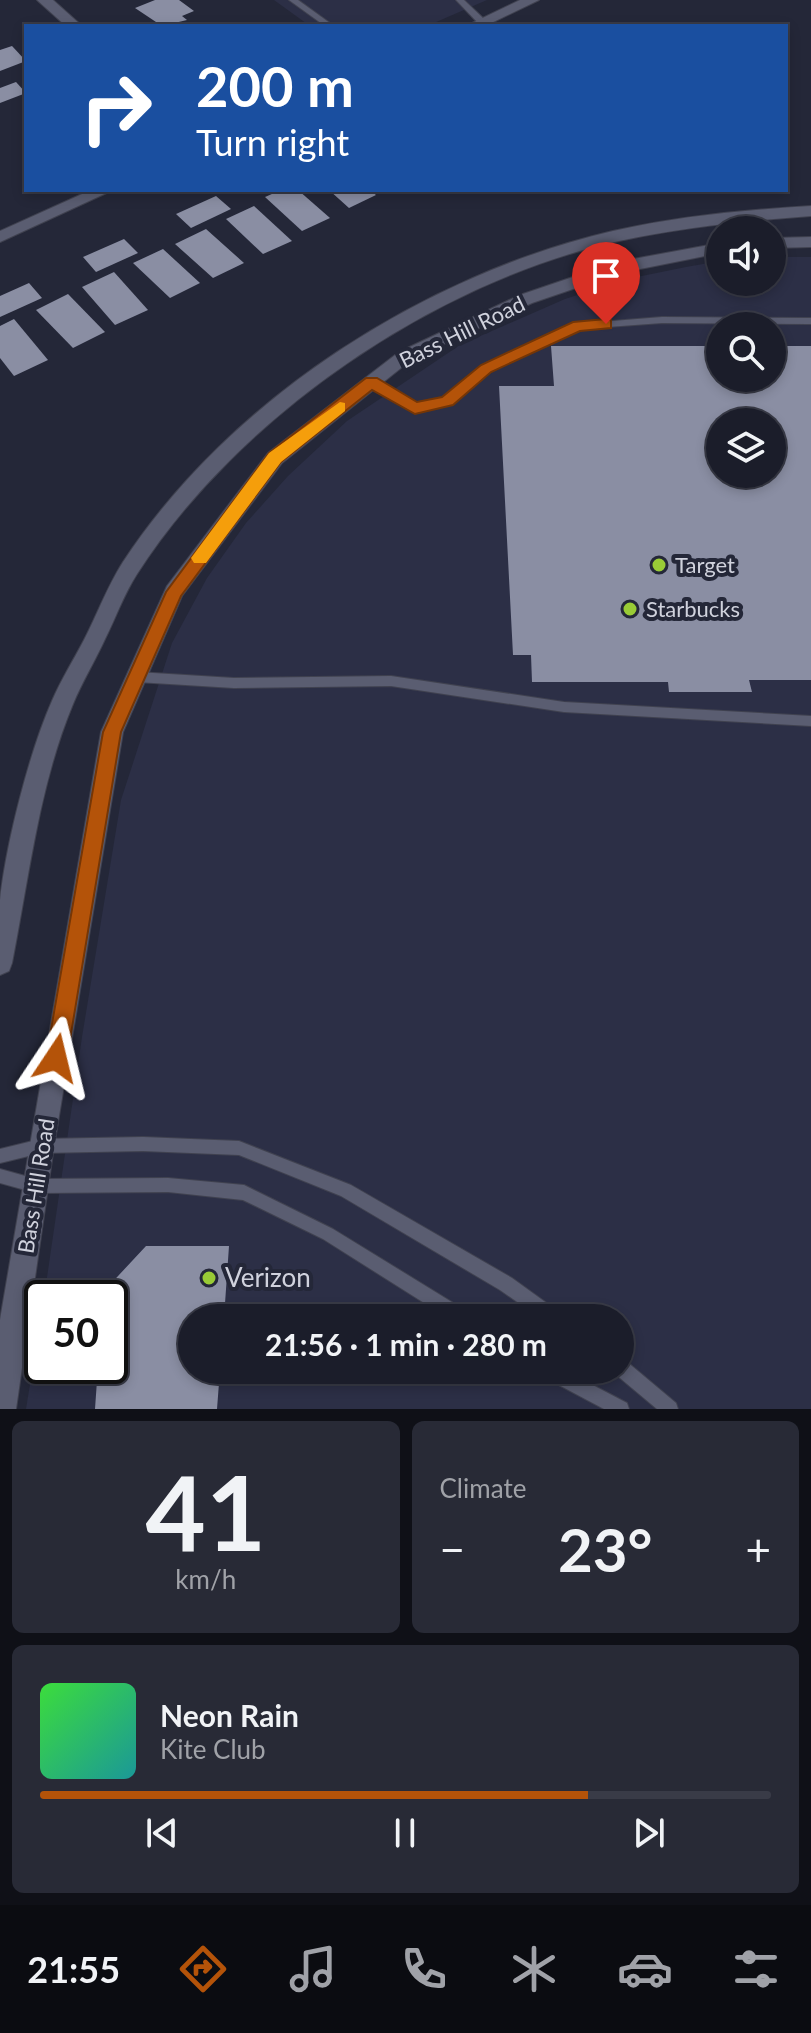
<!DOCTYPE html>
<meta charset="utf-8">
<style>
body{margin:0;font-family:Lato,sans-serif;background:#282a36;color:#f1f3f6;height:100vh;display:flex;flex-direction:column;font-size:30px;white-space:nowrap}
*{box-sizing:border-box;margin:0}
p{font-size:26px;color:#a0a2a8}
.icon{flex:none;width:44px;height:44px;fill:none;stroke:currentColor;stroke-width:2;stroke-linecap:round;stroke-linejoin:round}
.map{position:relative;height:1409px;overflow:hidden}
.panel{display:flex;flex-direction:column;gap:12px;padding:12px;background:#0f1017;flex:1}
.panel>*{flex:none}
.guide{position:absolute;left:24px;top:24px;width:764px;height:168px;border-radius:0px;box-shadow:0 4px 12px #0003,0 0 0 2px #393b47;background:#1a4fa0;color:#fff;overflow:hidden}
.fabs{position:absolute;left:706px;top:216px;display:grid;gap:16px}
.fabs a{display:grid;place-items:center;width:80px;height:80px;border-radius:50%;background:#1b1d2a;box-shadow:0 4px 12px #0003,0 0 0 2px #393b47;font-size:40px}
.speed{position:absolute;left:24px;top:1280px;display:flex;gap:16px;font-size:40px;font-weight:700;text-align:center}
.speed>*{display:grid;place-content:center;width:104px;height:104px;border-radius:50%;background:#1b1d2a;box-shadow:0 4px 12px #0003,0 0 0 2px #393b47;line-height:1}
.speed .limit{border:4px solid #111;border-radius:12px;background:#fff;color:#111}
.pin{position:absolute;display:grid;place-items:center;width:68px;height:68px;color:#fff;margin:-82px -34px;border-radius:50% 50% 50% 0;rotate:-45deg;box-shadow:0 0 8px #0007}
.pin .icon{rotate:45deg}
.me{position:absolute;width:88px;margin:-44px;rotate:10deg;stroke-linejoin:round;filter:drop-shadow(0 0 6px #0008)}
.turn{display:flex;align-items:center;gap:28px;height:168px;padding:0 40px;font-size:36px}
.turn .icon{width:104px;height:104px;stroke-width:2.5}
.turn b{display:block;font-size:56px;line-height:68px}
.big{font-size:60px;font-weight:700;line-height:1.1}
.panel .tile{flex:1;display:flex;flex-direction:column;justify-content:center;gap:12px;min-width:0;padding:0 28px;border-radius:12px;background:#282a36}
.panel .dial{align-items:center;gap:0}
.dial b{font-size:104px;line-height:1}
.song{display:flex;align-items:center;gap:24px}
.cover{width:96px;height:96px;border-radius:12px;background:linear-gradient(135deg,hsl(120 70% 55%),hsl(180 70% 35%))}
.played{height:8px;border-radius:4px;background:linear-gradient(90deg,#b45309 75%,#393b47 75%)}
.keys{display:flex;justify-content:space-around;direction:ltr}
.heat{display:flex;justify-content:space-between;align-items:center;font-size:44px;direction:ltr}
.panel .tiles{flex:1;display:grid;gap:12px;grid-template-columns:1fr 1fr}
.tile:last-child{grid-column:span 2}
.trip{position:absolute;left:178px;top:1304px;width:456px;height:80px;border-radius:40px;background:#1b1d2a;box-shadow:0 4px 12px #0003,0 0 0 2px #393b47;font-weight:700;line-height:80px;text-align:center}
.menu{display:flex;height:128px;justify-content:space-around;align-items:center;background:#0b0c11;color:#a0a2a8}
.menu .icon{width:56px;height:56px}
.menu .current{color:#b45309}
.menu b{font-size:36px;color:#f1f3f6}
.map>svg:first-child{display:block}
.built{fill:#2c2f46;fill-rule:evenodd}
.building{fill:#8a8ea3;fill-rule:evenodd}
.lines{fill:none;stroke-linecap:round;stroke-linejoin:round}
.service-casing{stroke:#404250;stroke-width:2}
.minor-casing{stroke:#404250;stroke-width:2}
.tertiary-casing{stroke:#404250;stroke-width:2}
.secondary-casing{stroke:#404250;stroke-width:2}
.service{fill:#5a5d71;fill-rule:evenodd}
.minor{fill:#5a5d71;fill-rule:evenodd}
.tertiary{fill:#5a5d71;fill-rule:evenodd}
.secondary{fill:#5a5d71;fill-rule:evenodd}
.route{fill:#b45309;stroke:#753606;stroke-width:2}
.slow{fill:#f59e0b}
.poi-dot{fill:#99cb36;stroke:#242738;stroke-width:3}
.labels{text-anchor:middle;stroke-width:8;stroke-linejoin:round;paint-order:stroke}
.street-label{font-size:22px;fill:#d0d2dd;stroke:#242738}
.poi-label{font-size:22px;fill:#d0d2dd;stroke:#242738;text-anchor:start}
.near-poi-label{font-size:26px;fill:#d0d2dd;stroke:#242738;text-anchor:start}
</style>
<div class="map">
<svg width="811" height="1409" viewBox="0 0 811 1409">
<rect width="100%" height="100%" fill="#242738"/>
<g class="built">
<path d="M274 0H487L427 26H310Z"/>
<path d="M772 257H811V1409H26L42 1310V1366H110V1298H44L82 1037 121 800 172 643 207 578 246 523 288 476 347 421 460 345 565 299 627 279 686 267 720 261V282H772ZM720 326H772V378H720ZM720 422H772V474H720ZM192 1318H620V1370H192Z"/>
</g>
<g class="building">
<path d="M155 0H179L194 11 182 16 187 20 162 26 135 8Z"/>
<path d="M12 46 26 61 0 71V50Z"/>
<path d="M16 82 26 93 0 103V88Z"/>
<path d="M281 190H298L330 218 302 231 265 197Z"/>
<path d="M329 190H370L376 195 349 208Z"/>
<path d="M216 196 231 209 191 228 176 214Z"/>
<path d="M254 206 292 241 263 254 226 219Z"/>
<path d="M206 229 244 263 213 278 175 244Z"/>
<path d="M124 239 138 253 96 272 83 257Z"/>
<path d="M163 249 200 283 170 298 133 263Z"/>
<path d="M114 272 148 310 115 325 82 287Z"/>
<path d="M29 283 42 298 0 317V296Z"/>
<path d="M68 294 105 332 73 348 36 310Z"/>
<path d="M14 319 48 360 14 376 0 358V326Z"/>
<path d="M551 346H720V378H772V346H811V680H749L752 692H669L668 682H532L531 655H513L499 386H554ZM720 422H772V474H720Z"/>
<path d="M146 1246H229L224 1318H192V1370H220L217 1409H95L98 1366H110V1298H104L105 1290Z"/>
</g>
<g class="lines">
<g class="service-casing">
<g id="service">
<path d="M289 0H298L334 26H325Z"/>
<path d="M456 0H464L485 20V24H479Z"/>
<path d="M662 317 811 318V324L662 323 580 329 490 370 451 404 415 412 366 382 367 379H375L416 404 444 398 482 366 575 324Z"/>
<path d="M137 672 234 678 391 676 564 702 811 716V726L564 712 391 686 234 688 137 682 133 680 131 677 133 674Z"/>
<path d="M143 1137 239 1141 351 1185 512 1278 559 1312 561 1318H540L500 1290 341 1196 239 1155 143 1151 41 1153 0 1163V1149L41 1139Z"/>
<path d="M0 1169 36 1179 168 1178 244 1185 333 1229 468 1312 470 1318H448L323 1239 243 1200 168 1192 36 1193 0 1183Z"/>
<path d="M620 1359 626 1361 676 1403 678 1409H657L614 1373 613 1370H620Z"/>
<path d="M540 1370H564L627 1403 629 1409H604L542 1376Z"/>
</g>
</g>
<g class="minor-casing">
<path id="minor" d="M37 0H53L82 26H66Z"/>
</g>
<g class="tertiary-casing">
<g id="tertiary">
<path d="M520 0H539L485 26H466Z"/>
<path d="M91 190H113L0 242V231Z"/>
</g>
</g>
<g class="secondary-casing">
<g id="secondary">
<path d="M811 206V216C746 221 683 227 619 241 436 281 238 416 137 574 124 594 116 617 105 639 95 661 82 682 73 704 39 785 29 877 12 963L9 971 0 975C0 950 0 925 0 900 6 844 29 753 52 701 61 680 73 661 84 640 97 615 107 587 123 562 230 399 424 275 613 231 679 216 744 210 811 206Z"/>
<path d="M811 237V247L772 248V238Z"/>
<path d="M720 243V253L620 273 532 303 411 360 282 463 182 596 123 732 54 1146 16 1409H0V1320L101 732 167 586 268 453 399 352 520 295 617 262Z"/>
</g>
</g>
<use href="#service" class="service"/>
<use href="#minor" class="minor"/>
<use href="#tertiary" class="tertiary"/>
<use href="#secondary" class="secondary"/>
</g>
<path class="route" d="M606 319 611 320V328L580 331 491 372 453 405 415 414 372 390 281 462 181 596 121 732 67 1058 64 1065 56 1068 49 1065 46 1058 103 732 166 592 269 453 366 378H377L417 402 442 397 481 365 573 322Z"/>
<path class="slow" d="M340 402 345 403V411L281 462 206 563H194L191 558 194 554 269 453Z"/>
<g class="poi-dot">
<circle cx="659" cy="565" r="8"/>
<circle cx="630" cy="609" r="8"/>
<circle cx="209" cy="1278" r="8"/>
</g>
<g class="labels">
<g class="street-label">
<text transform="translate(462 332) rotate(-26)" y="8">Bass Hill Road</text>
<text transform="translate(36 1186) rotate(-81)" y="8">Bass Hill Road</text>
</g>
<g class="poi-label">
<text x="675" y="573">Target</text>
<text x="646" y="617">Starbucks</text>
</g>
<g class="near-poi-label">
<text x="225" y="1287">Verizon</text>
</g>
</g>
</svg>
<div class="fabs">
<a><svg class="icon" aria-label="sound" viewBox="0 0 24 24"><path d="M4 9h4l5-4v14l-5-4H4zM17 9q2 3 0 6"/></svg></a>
<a><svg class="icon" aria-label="search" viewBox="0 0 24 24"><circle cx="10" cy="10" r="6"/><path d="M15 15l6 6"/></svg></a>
<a><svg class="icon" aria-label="layers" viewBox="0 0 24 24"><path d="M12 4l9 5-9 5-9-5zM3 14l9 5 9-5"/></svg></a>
</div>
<div class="speed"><div class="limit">50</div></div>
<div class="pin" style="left:606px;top:324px;background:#d93025"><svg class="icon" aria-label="arrive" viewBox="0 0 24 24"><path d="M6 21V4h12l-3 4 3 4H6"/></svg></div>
<svg class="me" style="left:56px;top:1058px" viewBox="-20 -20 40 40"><path d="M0-17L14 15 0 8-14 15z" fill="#b45309" stroke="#fff" stroke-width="4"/></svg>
<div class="trip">21:56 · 1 min · 280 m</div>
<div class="guide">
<div class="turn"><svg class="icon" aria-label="right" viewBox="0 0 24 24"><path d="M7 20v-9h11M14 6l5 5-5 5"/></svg><div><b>200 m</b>Turn right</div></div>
</div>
</div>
<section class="panel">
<div class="tiles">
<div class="tile dial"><b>41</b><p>km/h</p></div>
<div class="tile"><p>Climate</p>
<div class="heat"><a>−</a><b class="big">23°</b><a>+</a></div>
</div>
<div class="tile">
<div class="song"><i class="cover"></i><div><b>Neon Rain</b><p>Kite Club</p></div></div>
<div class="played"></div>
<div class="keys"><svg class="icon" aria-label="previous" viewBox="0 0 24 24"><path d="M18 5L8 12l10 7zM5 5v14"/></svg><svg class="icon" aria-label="pause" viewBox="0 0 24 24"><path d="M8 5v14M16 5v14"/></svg><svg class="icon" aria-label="next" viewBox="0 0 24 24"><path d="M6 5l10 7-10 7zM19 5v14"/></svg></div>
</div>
</div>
</section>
<nav class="menu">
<b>21:55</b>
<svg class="icon current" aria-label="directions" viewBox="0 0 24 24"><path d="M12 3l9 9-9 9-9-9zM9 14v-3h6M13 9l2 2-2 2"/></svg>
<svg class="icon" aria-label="music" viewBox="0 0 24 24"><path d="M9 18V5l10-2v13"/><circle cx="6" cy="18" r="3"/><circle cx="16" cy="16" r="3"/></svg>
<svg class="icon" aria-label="phone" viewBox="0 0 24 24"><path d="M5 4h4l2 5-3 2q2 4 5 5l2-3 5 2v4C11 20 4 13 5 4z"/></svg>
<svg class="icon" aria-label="climate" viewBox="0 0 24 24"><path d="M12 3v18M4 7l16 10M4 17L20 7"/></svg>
<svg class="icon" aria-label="car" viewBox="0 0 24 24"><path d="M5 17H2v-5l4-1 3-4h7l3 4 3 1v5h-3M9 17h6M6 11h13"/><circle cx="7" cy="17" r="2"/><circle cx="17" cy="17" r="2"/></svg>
<svg class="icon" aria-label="filters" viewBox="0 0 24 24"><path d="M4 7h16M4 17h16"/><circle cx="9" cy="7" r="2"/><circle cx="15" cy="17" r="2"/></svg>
</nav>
